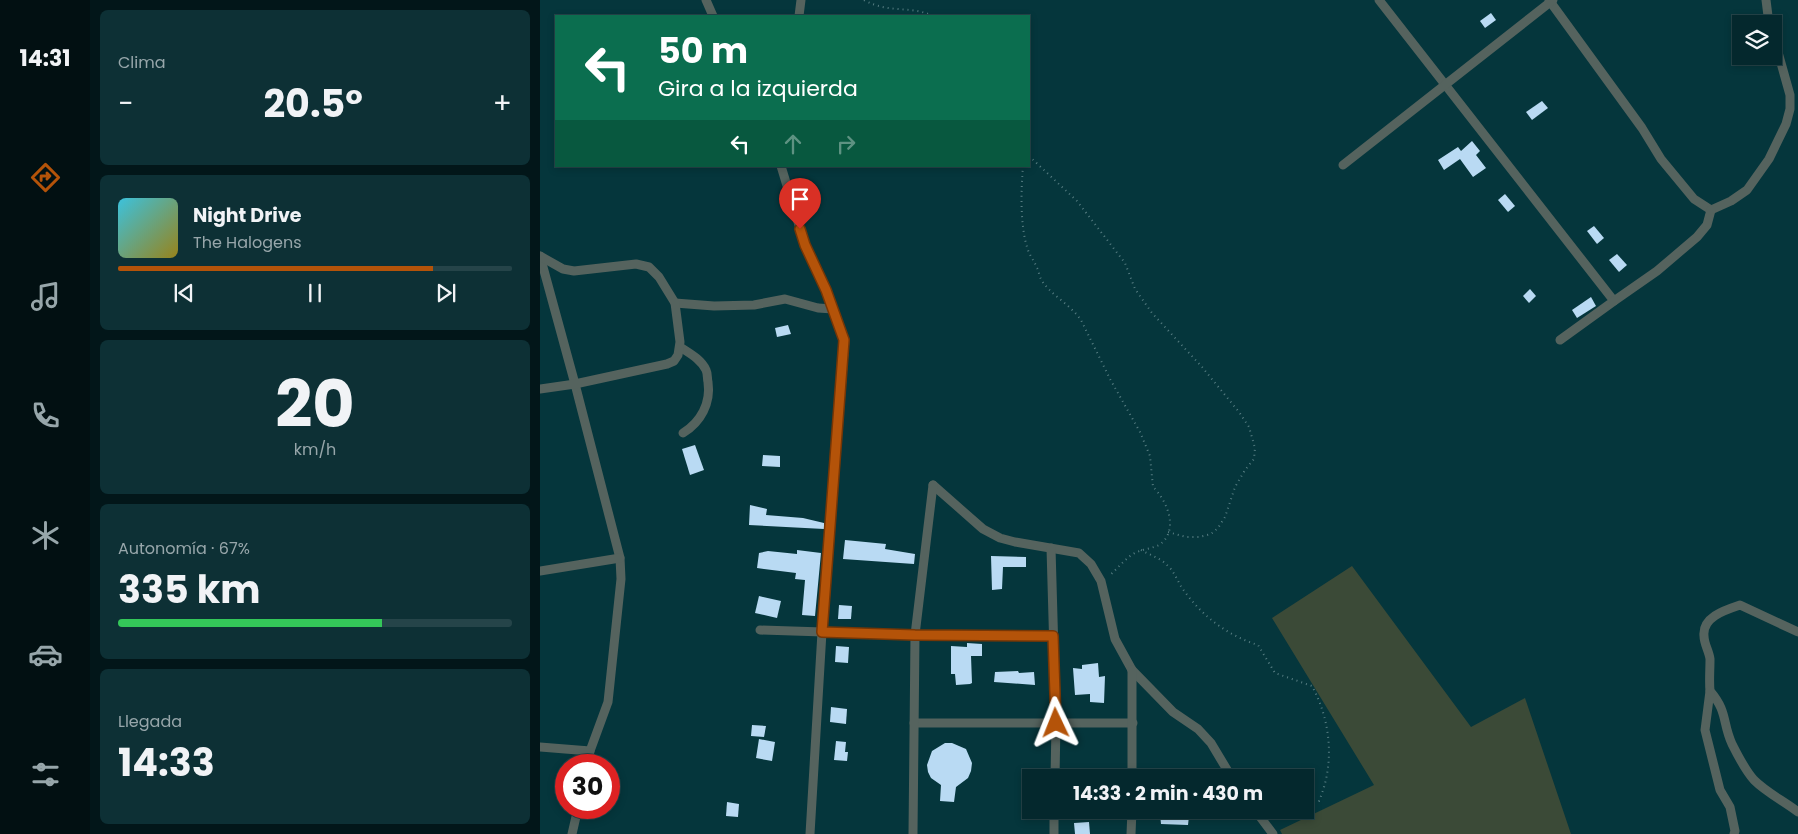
<!DOCTYPE html>
<html lang="es">
<meta charset="utf-8">
<style>
body{margin:0;font-family:Poppins,sans-serif;background:#0d3035;color:#f1f3f6;height:100vh;display:flex;flex-direction:column;font-size:19px;white-space:nowrap}
*{box-sizing:border-box;margin:0}
p{font-size:16px;color:#97a6aa}
.icon{flex:none;width:28px;height:28px;fill:none;stroke:currentColor;stroke-width:2;stroke-linecap:round;stroke-linejoin:round}
.map{position:relative;flex:1;overflow:hidden}
.drawer{display:flex;flex-direction:column;gap:10px;padding:10px;background:#021619;width:450px}
.drawer>*{flex:none}
.guide{position:absolute;left:15px;top:15px;width:475px;height:152px;border-radius:0px;box-shadow:0 2px 8px #0003,0 0 0 1px #254449;background:#0b6e4f;color:#fff;overflow:hidden}
.fabs{position:absolute;left:1192px;top:15px;display:grid;gap:10px}
.fabs a{display:grid;place-items:center;width:50px;height:50px;border-radius:0px;background:#04282d;box-shadow:0 2px 8px #0003,0 0 0 1px #254449;font-size:25px}
.speed{position:absolute;left:15px;top:754px;display:flex;gap:10px;font-size:25px;font-weight:700;text-align:center}
.speed>*{display:grid;place-content:center;width:65px;height:65px;border-radius:50%;background:#04282d;box-shadow:0 2px 8px #0003,0 0 0 1px #254449;line-height:1}
.speed .limit{border:8px solid #d22;background:#fff;color:#111}
.pin{position:absolute;display:grid;place-items:center;width:42px;height:42px;color:#fff;margin:-51px -21px;border-radius:50% 50% 50% 0;rotate:-45deg;box-shadow:0 0 5px #0007}
.pin .icon{rotate:45deg}
.me{position:absolute;width:55px;margin:-28px;rotate:358deg;stroke-linejoin:round;filter:drop-shadow(0 0 4px #0008)}
.turn{display:flex;align-items:center;gap:18px;height:105px;padding:0 20px;font-size:22px}
.turn .icon{width:65px;height:65px;stroke-width:2.5}
.turn b{display:block;font-size:35px;line-height:42px}
.lanes{display:flex;align-items:center;height:48px;padding:0 20px;background:#0003;justify-content:center;gap:25px;direction:ltr}
.lanes .off{opacity:.35}
.big{font-size:38px;font-weight:700;line-height:1.1}
.drawer .widget{flex:1;display:flex;flex-direction:column;justify-content:center;gap:8px;min-width:0;padding:0 18px;border-radius:8px;background:#0d3035}
.drawer .dial{align-items:center;gap:0}
.dial b{font-size:65px;line-height:1}
.song{display:flex;align-items:center;gap:15px}
.cover{width:60px;height:60px;border-radius:8px;background:linear-gradient(135deg,hsl(190 70% 55%),hsl(50 70% 35%))}
.played{height:5px;border-radius:2px;background:linear-gradient(90deg,#b45309 80%,#254449 80%)}
.keys{display:flex;justify-content:space-around;direction:ltr}
.heat{display:flex;justify-content:space-between;align-items:center;font-size:28px;direction:ltr}
.charge{height:8px;border-radius:4px;background:linear-gradient(90deg,#34c759 67%,#254449 0)}
.trip{position:absolute;left:482px;top:769px;width:292px;height:50px;border-radius:0px;background:#04282d;box-shadow:0 2px 8px #0003,0 0 0 1px #254449;font-weight:700;line-height:50px;text-align:center}
main{display:flex;flex:1;min-height:0}
.tabs{display:flex;flex-direction:column;width:90px;justify-content:space-around;align-items:center;background:#021012;color:#97a6aa}
.tabs .icon{width:35px;height:35px}
.tabs .on{color:#b45309}
.tabs b{font-size:22px;color:#f1f3f6}
.map>svg:first-child{display:block}
.green{fill:#3b4a37}
.building{fill:#b9daf3}
.lines{fill:none;stroke-linecap:round;stroke-linejoin:round}
.path{stroke:#567d82;stroke-width:2;stroke-dasharray:1 4;stroke-linecap:butt}
.minor{stroke:#55635e;stroke-width:9}
.route-casing{stroke:#753606;stroke-width:12}
.route{stroke:#b45309;stroke-width:9}
</style>
<main>
<nav class="tabs">
<b>14:31</b>
<svg class="icon on" aria-label="directions" viewBox="0 0 24 24"><path d="M12 3l9 9-9 9-9-9zM9 14v-3h6M13 9l2 2-2 2"/></svg>
<svg class="icon" aria-label="music" viewBox="0 0 24 24"><path d="M9 18V5l10-2v13"/><circle cx="6" cy="18" r="3"/><circle cx="16" cy="16" r="3"/></svg>
<svg class="icon" aria-label="phone" viewBox="0 0 24 24"><path d="M5 4h4l2 5-3 2q2 4 5 5l2-3 5 2v4C11 20 4 13 5 4z"/></svg>
<svg class="icon" aria-label="climate" viewBox="0 0 24 24"><path d="M12 3v18M4 7l16 10M4 17L20 7"/></svg>
<svg class="icon" aria-label="car" viewBox="0 0 24 24"><path d="M5 17H2v-5l4-1 3-4h7l3 4 3 1v5h-3M9 17h6M6 11h13"/><circle cx="7" cy="17" r="2"/><circle cx="17" cy="17" r="2"/></svg>
<svg class="icon" aria-label="filters" viewBox="0 0 24 24"><path d="M4 7h16M4 17h16"/><circle cx="9" cy="7" r="2"/><circle cx="15" cy="17" r="2"/></svg>
</nav>
<section class="drawer">
<div class="widget"><p>Clima</p>
<div class="heat"><a>−</a><b class="big">20.5°</b><a>+</a></div>
</div>
<div class="widget">
<div class="song"><i class="cover"></i><div><b>Night Drive</b><p>The Halogens</p></div></div>
<div class="played"></div>
<div class="keys"><svg class="icon" aria-label="previous" viewBox="0 0 24 24"><path d="M18 5L8 12l10 7zM5 5v14"/></svg><svg class="icon" aria-label="pause" viewBox="0 0 24 24"><path d="M8 5v14M16 5v14"/></svg><svg class="icon" aria-label="next" viewBox="0 0 24 24"><path d="M6 5l10 7-10 7zM19 5v14"/></svg></div>
</div>
<div class="widget dial"><b>20</b><p>km/h</p></div>
<div class="widget"><p>Autonomía · 67%</p><b class="big">335 km</b><div class="charge"></div></div>
<div class="widget"><p>Llegada</p><b class="big">14:33</b></div>
</section>
<div class="map">
<svg width="1258" height="834" viewBox="0 0 1258 834">
<rect width="100%" height="100%" fill="#05363c"/>
<path class="green" d="M812 566 931 727 985 698 1031 834H742L740 830 834 785 732 618Z"/>
<g class="building">
<path d="M951 13 956 20 945 28 940 21Z"/>
<path d="M1002 101 1008 108 992 120 986 112Z"/>
<path d="M932 141 940 151 936 155 946 168 933 177 920 159 904 170 898 160 918 147 921 151Z"/>
<path d="M965 194 975 206 968 212 958 200Z"/>
<path d="M1054 226 1064 238 1057 244 1047 231Z"/>
<path d="M1077 254 1087 265 1079 272 1069 260Z"/>
<path d="M990 289 996 296 989 303 983 296Z"/>
<path d="M1051 297 1056 306 1037 318 1032 310Z"/>
<path d="M248 325 251 334 237 337 235 328Z"/>
<path d="M155 445 164 470 150 475 142 449Z"/>
<path d="M223 455 240 456V467L222 466Z"/>
<path d="M210 505 227 509 226 515 263 518 284 523V529L209 525Z"/>
<path d="M305 540 346 544 345 549 375 554 374 564 303 559Z"/>
<path d="M257 550 281 553 275 616 262 615 265 580 255 579 256 573 217 568 219 553 228 551 257 554Z"/>
<path d="M451 556 486 557V567H463L462 589 452 590Z"/>
<path d="M219 596 241 601 237 618 215 613Z"/>
<path d="M299 605 312 606 311 619H298Z"/>
<path d="M427 643 442 644V656H431L432 683 430 684 416 685 415 674H411V646L427 647Z"/>
<path d="M296 646 309 647 308 663 295 662Z"/>
<path d="M558 663 559 677 565 676 564 703 550 702V694L535 695 533 668 542 669V665Z"/>
<path d="M478 671 479 673 494 672 495 685 454 682 455 672Z"/>
<path d="M291 707 307 709 306 724 290 722Z"/>
<path d="M212 725 226 726 224 737 211 736Z"/>
<path d="M219 739 235 742 232 761 216 758Z"/>
<path d="M296 741 306 742 305 752H308L307 761 294 760Z"/>
<path d="M405 743H412L426 749 432 763 431 771 428 778 416 787 414 802 400 801 401 785 391 778 388 772 387 765 392 751Z"/>
<path d="M187 802 199 804 198 817 186 816Z"/>
<path d="M620 814H635V816H649L648 825 621 824Z"/>
<path d="M549 822 550 834H535L534 823Z"/>
</g>
<g class="lines">
<g class="path">
<path d="M324 0C349 14 370 5 393 16"/>
<path d="M489 156 537 201 585 263 595 289 612 313 662 367 699 412 709 427 715 448 714 459 705 470 695 487 685 517 678 528 671 534 659 537H646L628 532"/>
<path d="M483 166C481 190 480 224 487 247 489 255 494 260 497 268 499 271 499 276 501 279 509 294 530 304 541 320L570 379 600 432 610 456 613 487C627 500 640 531 619 545 611 549 601 549 593 554 584 560 578 568 570 575"/>
<path d="M601 550C610 555 620 558 627 565 634 571 637 580 642 588 661 615 686 635 718 645L735 673 772 686C791 721 795 764 779 801L766 802"/>
</g>
<g class="minor">
<path d="M166 0 173 16"/>
<path d="M839 0 1074 301 1020 340"/>
<path d="M1009 0 1102 128 1121 159 1154 199 1171 210"/>
<path d="M1226 0 1229 24"/>
<path d="M259 16 261 0"/>
<path d="M803 165 1013 0"/>
<path d="M241 166 265 245 286 290 305 340 282 632 270 834"/>
<path d="M1171 210 1191 201 1207 190 1229 159 1246 124 1250 109V95L1234 38"/>
<path d="M0 256 35 384 80 558 81 579 68 702 50 751 47 765"/>
<path d="M1074 301 1117 271 1157 237 1167 225 1171 210"/>
<path d="M135 303 174 306 214 305 245 299 278 308 293 309"/>
<path d="M140 347C149 353 161 359 166 370 168 374 167 379 168 382 171 403 161 422 143 433"/>
<path d="M0 389 35 384 127 364 134 361 138 355 140 342 135 303 119 277 109 267 96 264 34 271 23 269 0 256"/>
<path d="M393 485 443 529 460 538 475 542 539 553 551 564 561 581 575 639 592 670 633 712 658 729 671 743 692 778"/>
<path d="M511 548 516 723 515 778"/>
<path d="M0 571 80 558"/>
<path d="M220 630 375 635 513 636"/>
<path d="M1258 632 1200 605C1185 610 1162 617 1164 636 1164 644 1169 651 1170 659 1170 670 1169 681 1170 691 1188 712 1182 722 1192 744 1198 756 1205 770 1214 780 1227 793 1244 801 1258 812"/>
<path d="M1170 691 1165 730 1180 790 1190 807 1195 831 1194 834"/>
<path d="M374 723H593"/>
<path d="M0 747 50 751"/>
<path d="M592 778V670"/>
<path d="M715 810 733 834"/>
<path d="M32 834 38 808"/>
<path d="M373 834 375 635 393 485"/>
<path d="M514 834V810"/>
<path d="M591 834 592 810"/>
</g>
</g>
<g class="lines">
<g class="route-casing">
<path id="route" d="M260 229 265 245 286 290 304 340 282 632 375 635 513 636 516 723"/>
</g>
<use href="#route" class="route"/>
</g>
</svg>
<div class="fabs">
<a><svg class="icon" aria-label="layers" viewBox="0 0 24 24"><path d="M12 4l9 5-9 5-9-5zM3 14l9 5 9-5"/></svg></a>
</div>
<div class="speed"><div class="limit">30</div></div>
<div class="pin" style="left:260px;top:229px;background:#d93025"><svg class="icon" aria-label="arrive" viewBox="0 0 24 24"><path d="M6 21V4h12l-3 4 3 4H6"/></svg></div>
<svg class="me" style="left:516px;top:723px" viewBox="-20 -20 40 40"><path d="M0-17L14 15 0 8-14 15z" fill="#b45309" stroke="#fff" stroke-width="4"/></svg>
<div class="trip">14:33 · 2 min · 430 m</div>
<div class="guide">
<div class="turn"><svg class="icon" aria-label="left" viewBox="0 0 24 24"><path d="M17 20v-9H6M10 6l-5 5 5 5"/></svg><div><b>50 m</b>Gira a la izquierda</div></div>
<div class="lanes"><svg class="icon" aria-label="left" viewBox="0 0 24 24"><path d="M17 20v-9H6M10 6l-5 5 5 5"/></svg><svg class="icon off" aria-label="ahead" viewBox="0 0 24 24"><path d="M12 20V5M6 11l6-6 6 6"/></svg><svg class="icon off" aria-label="right" viewBox="0 0 24 24"><path d="M7 20v-9h11M14 6l5 5-5 5"/></svg></div>
</div>
</div>
</main>
